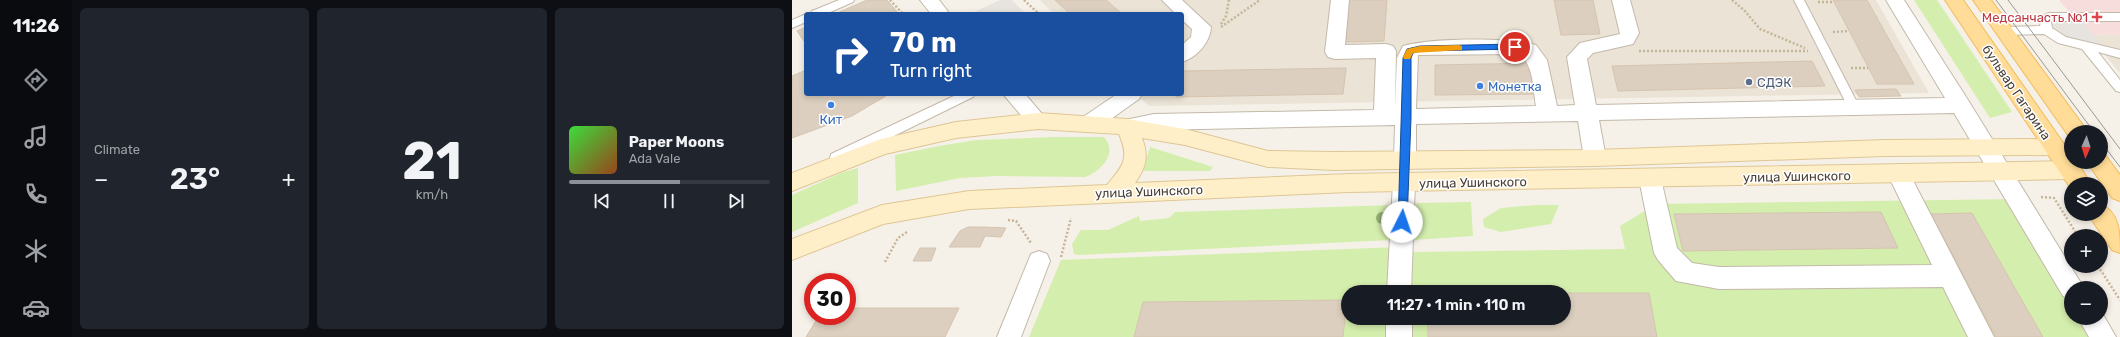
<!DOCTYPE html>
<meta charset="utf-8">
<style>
body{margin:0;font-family:Rubik,sans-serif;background:#20242c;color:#f1f3f6;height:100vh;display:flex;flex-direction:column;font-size:15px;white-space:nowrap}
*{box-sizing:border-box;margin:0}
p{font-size:13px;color:#9ea1a6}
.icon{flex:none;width:22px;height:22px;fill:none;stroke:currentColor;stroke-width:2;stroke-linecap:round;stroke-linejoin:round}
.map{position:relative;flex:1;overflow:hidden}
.details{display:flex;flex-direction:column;gap:8px;padding:8px;background:#0d0f14;width:720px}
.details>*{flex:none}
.hud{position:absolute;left:12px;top:12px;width:380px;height:84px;border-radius:4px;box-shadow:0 2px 6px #0003;background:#1a4fa0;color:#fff;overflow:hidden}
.needle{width:26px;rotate:183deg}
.tools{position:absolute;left:1272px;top:125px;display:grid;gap:8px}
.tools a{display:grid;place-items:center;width:44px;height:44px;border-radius:50%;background:#171b24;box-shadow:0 2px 6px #0003;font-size:20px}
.speed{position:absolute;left:12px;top:273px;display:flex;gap:8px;font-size:20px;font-weight:700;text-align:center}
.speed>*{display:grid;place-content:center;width:52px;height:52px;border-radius:50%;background:#171b24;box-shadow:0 2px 6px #0003;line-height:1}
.speed .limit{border:6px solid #d22;background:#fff;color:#111}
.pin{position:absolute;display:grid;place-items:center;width:34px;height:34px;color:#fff;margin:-17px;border:2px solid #fff;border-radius:50%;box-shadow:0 1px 4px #0007}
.me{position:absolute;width:44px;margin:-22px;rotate:4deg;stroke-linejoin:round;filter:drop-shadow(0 0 3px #0008)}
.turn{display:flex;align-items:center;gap:14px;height:84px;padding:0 20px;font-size:18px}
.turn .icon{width:52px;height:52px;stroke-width:2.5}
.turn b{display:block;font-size:28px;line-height:34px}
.big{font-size:30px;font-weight:600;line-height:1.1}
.details .tile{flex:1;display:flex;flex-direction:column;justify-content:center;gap:6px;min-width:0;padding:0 14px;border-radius:6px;background:#20242c}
.details .dial{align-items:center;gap:0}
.dial b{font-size:52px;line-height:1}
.song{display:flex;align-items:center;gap:12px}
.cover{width:48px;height:48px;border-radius:6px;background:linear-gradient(135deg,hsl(120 70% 55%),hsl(20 70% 35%))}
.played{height:4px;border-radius:2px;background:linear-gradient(90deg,#8c9099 55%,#363941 55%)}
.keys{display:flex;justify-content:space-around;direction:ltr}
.heat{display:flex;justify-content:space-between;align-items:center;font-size:22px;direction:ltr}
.details .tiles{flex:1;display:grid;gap:8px;grid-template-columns:repeat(3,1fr)}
.trip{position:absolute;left:549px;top:285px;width:230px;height:40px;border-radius:20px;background:#171b24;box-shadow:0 2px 6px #0003;font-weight:600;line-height:40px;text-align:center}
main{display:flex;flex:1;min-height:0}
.tab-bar{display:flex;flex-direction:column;width:72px;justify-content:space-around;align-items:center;background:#090b0e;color:#9ea1a6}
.tab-bar .icon{width:28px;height:28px}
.tab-bar .current{color:#8c9099}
.tab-bar b{font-size:18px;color:#f1f3f6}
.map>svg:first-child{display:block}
.residential{fill:#eae3d6}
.medical{fill:#f7dddb}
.green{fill:#d4eead;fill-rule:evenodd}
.parking{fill:#e7e4e0}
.building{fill:#dccfbf;stroke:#d5c4af}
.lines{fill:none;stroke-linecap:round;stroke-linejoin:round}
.service-casing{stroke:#c3b9aa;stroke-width:2}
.pedestrian-casing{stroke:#c3b9aa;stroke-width:2}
.minor-casing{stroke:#c3b9aa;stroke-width:2}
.secondary-casing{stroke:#dec695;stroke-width:2}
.primary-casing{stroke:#f1bc5b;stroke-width:2}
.path{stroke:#c6b499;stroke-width:2.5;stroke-dasharray:2 2;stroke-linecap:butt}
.service{fill:#fff;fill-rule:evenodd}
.pedestrian{fill:#fff;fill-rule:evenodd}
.minor{fill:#fff;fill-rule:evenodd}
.secondary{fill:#ffefc9;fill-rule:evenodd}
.primary{fill:#ffdc98;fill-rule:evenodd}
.tram{stroke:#989898;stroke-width:1}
.tree{fill:#98b57b}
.route{fill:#1a73e8;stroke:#114b97}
.slow{fill:#f59e0b}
.health-dot{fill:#e0444e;stroke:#fff;stroke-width:1.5}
.service-dot{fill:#5c6f8a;stroke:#fff;stroke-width:1.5}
.shop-dot{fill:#3f7fe0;stroke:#fff;stroke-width:1.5}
.labels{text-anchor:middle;stroke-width:3;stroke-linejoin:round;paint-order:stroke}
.health-label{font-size:13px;fill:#be3a42;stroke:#fff;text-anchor:end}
.service-label{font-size:13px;fill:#4e5e75;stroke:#fff;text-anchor:start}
.shop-label{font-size:13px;fill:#366cbe;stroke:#fff;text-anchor:start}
.street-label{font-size:13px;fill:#4a4136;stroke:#fff}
</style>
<main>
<nav class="tab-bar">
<b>11:26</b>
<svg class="icon current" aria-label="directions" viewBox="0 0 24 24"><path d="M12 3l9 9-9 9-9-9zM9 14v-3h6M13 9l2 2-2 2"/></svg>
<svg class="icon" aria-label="music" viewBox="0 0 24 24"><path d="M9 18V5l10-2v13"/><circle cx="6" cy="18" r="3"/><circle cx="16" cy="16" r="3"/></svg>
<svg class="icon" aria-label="phone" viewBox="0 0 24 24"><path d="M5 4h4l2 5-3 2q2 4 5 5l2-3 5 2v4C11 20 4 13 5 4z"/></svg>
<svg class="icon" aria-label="climate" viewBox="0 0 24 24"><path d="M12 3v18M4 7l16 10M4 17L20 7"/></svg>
<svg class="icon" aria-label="car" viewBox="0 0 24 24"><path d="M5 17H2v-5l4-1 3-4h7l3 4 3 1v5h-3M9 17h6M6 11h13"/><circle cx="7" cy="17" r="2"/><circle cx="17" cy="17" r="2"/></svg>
</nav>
<section class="details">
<div class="tiles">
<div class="tile"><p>Climate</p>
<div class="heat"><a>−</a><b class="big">23°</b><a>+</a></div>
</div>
<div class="tile dial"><b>21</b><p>km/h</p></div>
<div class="tile">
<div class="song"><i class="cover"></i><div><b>Paper Moons</b><p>Ada Vale</p></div></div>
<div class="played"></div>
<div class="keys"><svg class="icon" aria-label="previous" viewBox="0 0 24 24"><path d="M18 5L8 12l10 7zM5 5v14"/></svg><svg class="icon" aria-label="pause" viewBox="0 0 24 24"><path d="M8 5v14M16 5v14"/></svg><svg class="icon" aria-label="next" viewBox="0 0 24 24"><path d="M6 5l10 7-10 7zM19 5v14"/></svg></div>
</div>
</div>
</section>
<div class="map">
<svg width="1328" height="337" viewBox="0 0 1328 337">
<rect width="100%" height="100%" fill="#f6f1e8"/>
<g class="residential">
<path d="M248 0H1084L1137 93 357 106 344 94H390V14H262Z"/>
<path d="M1296 34 1328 35V73Z"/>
</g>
<path class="medical" d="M1267 0H1328V35L1296 34Z"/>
<g class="green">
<path d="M1122 0H1145L1220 112 1198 118Z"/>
<path d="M262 137H312C327 153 308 172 293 177L204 176 168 178 104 191 103 155 147 146 184 140Z"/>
<path d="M358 147 421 167 418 171H351Z"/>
<path d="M66 168V203L0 232V195L49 173Z"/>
<path d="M1226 199 1279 288V318H1299L1311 337H237L269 260 608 247 622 252 833 249 828 226 864 204ZM556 292H772V318H556Z"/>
<path d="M679 202 681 236 621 240V214L625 203Z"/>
<path d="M601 205 600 240 286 255 282 254 280 244 289 230H316L347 216 348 221 377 218 383 212Z"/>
<path d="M744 205H767L759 224 709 232 692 227 691 219 709 208Z"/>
</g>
<g class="parking">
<path d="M208 0H220L234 14 180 13Z"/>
<path d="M1256 19H1289L1309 44 1274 39 1260 29Z"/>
</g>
<g class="building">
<path d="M75 0H95L107 14H43Z"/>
<path d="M263 0H314L330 14H278Z"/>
<path d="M557 0H595L592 41 552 42Z"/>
<path d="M762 0H801L808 34 769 35Z"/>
<path d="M1041 0H1075L1122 84H1085Z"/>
<path d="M14 27V44L5 31Z"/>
<path d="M1020 61 1033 86 826 91 820 66Z"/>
<path d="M745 63 749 94 643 95V65Z"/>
<path d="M554 68 551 94 384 97V94H390L391 71Z"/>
<path d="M14 70V94H97L60 116 0 138V76Z"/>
<path d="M1104 89 1109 96 1067 97 1063 90Z"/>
<path d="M1089 212 1106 248 891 251 882 214Z"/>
<path d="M1180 213 1251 337H1204L1139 214Z"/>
<path d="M176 227H191L214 228 209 237 193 236 188 247H157L168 231Z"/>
<path d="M128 248H144L139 261H121Z"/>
<path d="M772 293H857L865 337H636V318H772Z"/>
<path d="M555 300 551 337H342L351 302Z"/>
<path d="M55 308H167L153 337H14L27 316H55Z"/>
</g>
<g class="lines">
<g class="service-casing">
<g id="service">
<path d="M47 0H62L61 2 34 14H19L20 11Z"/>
<path d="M1002 0H1012L1068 108 1066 111H1058Z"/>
<path d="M1257 13H1328V21H1259L1260 28 1274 37 1328 50V58L1306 52 1328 80V92L1324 91 1290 49 1266 43 1252 34 1213 35 1207 31 1213 27 1248 26 1250 16Z"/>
<path d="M14 14V22L0 28V20Z"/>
<path d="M166 94H183L181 97 49 162H39L38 158 39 154Z"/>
</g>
</g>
<g class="pedestrian-casing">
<path id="pedestrian" d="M247 251 255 254 258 261 229 337H205L239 254Z"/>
</g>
<g class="minor-casing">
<g id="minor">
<path d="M128 0H147L158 14H139Z"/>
<path d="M370 0H390L419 27C418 43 405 57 390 62V45L399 37 400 29 390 20V14H384Z"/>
<path d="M539 0H557L553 45 594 44 601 46 604 51 603 109 605 58 611 46C640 38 715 37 744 45L755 60 765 106 783 105 775 57 788 43 828 34 820 0H838L847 33 841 44 801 53 795 59 804 105 1153 98 1094 0H1112L1176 100 1292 288H1279V299L1271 296 1162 113 807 120 814 158 811 164 803 166 795 164 792 158 786 121 624 124V160L621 166 613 169 605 166 602 160 603 125 362 130 335 135 328 133 324 127 328 121 362 114 582 110 584 58 543 59 536 57 533 52ZM723 54C742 58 741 90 744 106L624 109 626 55Z"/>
<path d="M211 94H233L256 121 253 127 246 129 239 127Z"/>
<path d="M325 94H350L347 99 305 129 298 131 291 129 288 123 291 117Z"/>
<path d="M1106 164 1114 167 1202 337H1176L1151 287 927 289 884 281 866 260 862 253 847 179 850 173 858 170 866 173 869 179 885 248 900 263 927 267 1140 265 1095 173 1098 167Z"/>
<path d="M612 174 620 177 623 183 619 292H595L601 183 604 177Z"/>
<path d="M1309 311 1324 337H1297L1286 318H1309Z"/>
<rect x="594" y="318" width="26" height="19"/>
</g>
</g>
<g class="secondary-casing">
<path id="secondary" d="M246 113 335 119 393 129 476 151 541 152 803 150 1093 140 1261 139 1269 141 1272 147 1269 153 1261 155 1093 156 803 166 541 170 476 167 393 145 350 138C357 156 354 168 343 183L557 174 1278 161 1286 164 1289 170 1286 176 1278 179 557 192 177 209 91 224 0 260V239L90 205 177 191 315 185C331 166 338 159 327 134L246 129 164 138 93 154 0 191V173L89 139 164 122Z"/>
</g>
<g class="primary-casing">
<g id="primary">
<path d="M1153 0H1171L1279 154V162H1285L1299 184H1279V189Z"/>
<path d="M1181 0H1199L1296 132H1279V138H1278Z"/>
<path d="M1309 154 1314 156 1328 175V201L1320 198 1295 162H1309Z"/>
<path d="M1309 205C1328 212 1328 234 1328 253L1320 250 1296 214H1309Z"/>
</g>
</g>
<g class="path">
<path d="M98 0 111 14"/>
<path d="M232 0 247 14"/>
<path d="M940 0 952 10 968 29 1013 48"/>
<path d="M1026 2H1041"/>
<path d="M429 24 434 16 437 0"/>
<path d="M429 27 468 0"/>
<path d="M1041 32 1057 31"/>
<path d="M847 51H1016"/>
<path d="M1059 68H1076"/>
<path d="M1249 197 1262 198 1286 236"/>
<path d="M216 220 224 221 239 243"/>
<path d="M269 257 279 218"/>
<path d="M93 262 106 238 115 232"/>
<path d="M1306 266 1328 300"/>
</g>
<use href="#service" class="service"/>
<use href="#pedestrian" class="pedestrian"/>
<use href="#minor" class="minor"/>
<use href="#secondary" class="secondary"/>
<use href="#primary" class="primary"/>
<g class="tram">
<path d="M1204 0 1302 132"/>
<path d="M1216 0 1328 149"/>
<path d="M1309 142 1328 167"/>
</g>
</g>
<circle class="tree" cx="590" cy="218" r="6"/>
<path class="route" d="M723 44 726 45V49L628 51 621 53 619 58V118L615 222 613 225H606L611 58 615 49 628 46Z"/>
<path class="slow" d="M667 45 670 46V50L621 53 618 59H612L611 57 615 49 628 46Z"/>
<path class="health-dot" d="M1303 11h4v4h4v4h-4v4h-4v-4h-4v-4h4z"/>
<circle class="service-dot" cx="957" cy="82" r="4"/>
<g class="shop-dot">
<circle cx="688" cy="86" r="4"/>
<circle cx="39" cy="105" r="4"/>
</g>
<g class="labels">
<g class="health-label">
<text x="1296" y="22">Медсанчасть №1</text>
</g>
<g class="service-label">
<text x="965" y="87">СДЭК</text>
</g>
<g class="shop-label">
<text x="696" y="91">Монетка</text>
<text x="39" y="124" text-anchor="middle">Кит</text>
</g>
<g class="street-label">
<text transform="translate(1225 92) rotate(56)" y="5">бульвар Гагарина</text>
<text transform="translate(1005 176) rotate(-1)" y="5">улица Ушинского</text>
<text transform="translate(681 182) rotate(-1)" y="5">улица Ушинского</text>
<text transform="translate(357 191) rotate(-2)" y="5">улица Ушинского</text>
</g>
</g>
</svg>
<div class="tools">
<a><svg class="needle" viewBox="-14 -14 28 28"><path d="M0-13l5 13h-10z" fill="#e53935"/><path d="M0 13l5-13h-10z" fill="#9ea1a6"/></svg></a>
<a><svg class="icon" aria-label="layers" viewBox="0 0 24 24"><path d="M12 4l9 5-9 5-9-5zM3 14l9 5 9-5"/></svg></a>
<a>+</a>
<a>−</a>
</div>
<div class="speed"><div class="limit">30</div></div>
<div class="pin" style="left:723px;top:47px;background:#d93025"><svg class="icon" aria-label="arrive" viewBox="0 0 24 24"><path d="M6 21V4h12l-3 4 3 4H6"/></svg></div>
<svg class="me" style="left:610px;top:222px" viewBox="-20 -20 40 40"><circle r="19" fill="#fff"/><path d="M0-13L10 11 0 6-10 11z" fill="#1a73e8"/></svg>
<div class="trip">11:27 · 1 min · 110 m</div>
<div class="hud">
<div class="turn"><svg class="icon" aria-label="right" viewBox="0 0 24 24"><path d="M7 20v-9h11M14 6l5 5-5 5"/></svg><div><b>70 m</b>Turn right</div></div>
</div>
</div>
</main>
